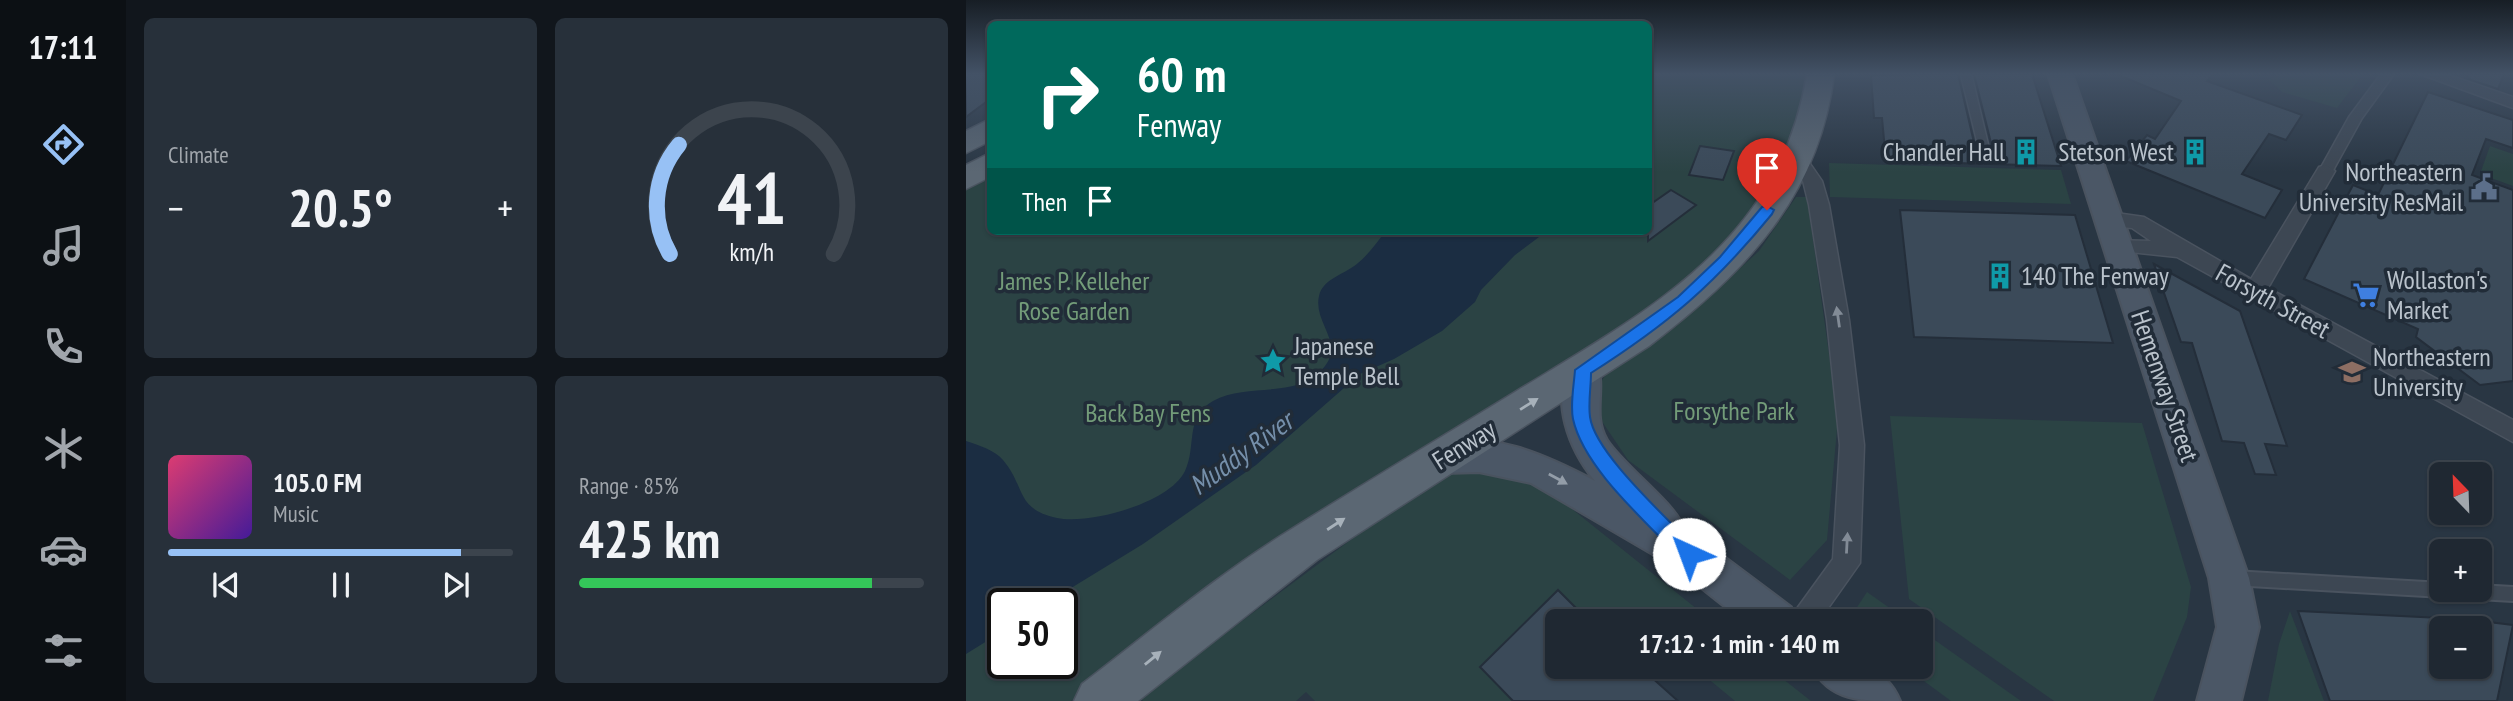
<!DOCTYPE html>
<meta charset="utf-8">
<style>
body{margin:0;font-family:"PT Sans Narrow",sans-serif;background:#27303a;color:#f1f3f6;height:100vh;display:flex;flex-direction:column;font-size:26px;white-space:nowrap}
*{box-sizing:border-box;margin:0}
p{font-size:23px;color:#a1a6ac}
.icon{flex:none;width:38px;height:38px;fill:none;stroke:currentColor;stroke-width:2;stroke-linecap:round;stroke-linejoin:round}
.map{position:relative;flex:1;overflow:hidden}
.drawer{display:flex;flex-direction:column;gap:18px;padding:18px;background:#11161c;width:840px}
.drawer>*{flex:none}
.banner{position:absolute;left:21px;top:21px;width:665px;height:214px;border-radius:10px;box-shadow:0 2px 5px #0004,0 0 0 2px #3c444d;background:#00695c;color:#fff;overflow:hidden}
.needle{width:46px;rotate:337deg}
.fabs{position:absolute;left:1463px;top:462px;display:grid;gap:14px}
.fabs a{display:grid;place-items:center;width:63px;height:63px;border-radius:10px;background:#1f2832;box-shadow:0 2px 5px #0004,0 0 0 2px #3c444d;font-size:35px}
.speed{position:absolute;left:21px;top:588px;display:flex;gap:14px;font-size:35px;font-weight:700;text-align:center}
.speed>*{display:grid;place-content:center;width:91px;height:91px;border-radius:50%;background:#1f2832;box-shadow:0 2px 5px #0004,0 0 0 2px #3c444d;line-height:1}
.speed .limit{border:4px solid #111;border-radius:10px;background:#fff;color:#111}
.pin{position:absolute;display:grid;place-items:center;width:60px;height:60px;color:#fff;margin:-72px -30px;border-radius:50% 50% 50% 0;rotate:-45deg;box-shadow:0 0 7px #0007}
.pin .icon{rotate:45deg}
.me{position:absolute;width:77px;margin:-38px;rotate:317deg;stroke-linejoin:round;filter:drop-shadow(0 0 5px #0008)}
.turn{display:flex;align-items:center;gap:24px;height:147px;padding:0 35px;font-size:32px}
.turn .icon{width:91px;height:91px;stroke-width:2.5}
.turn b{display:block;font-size:49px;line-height:60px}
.then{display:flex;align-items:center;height:66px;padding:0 35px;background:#0003;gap:14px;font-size:26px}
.big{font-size:52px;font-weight:700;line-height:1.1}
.drawer .card{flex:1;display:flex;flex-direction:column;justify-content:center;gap:10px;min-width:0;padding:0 24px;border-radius:10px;background:#27303a}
.drawer .dial{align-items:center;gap:0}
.dial svg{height:182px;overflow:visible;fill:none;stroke:#3c444d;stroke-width:7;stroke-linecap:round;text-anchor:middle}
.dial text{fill:#f1f3f6;stroke:none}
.song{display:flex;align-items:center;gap:21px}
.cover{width:84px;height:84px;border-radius:10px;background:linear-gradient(135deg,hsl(340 70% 55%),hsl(260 70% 35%))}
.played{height:7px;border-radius:4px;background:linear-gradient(90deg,#97c1f5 85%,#3c444d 85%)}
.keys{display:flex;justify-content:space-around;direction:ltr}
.heat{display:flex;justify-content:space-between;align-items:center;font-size:38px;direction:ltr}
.charge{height:10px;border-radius:5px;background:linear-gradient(90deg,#34c759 85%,#3c444d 0)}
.drawer .tiles{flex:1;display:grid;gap:18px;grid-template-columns:repeat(2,1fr)}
.trip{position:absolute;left:579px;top:609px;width:388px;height:70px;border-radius:10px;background:#1f2832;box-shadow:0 2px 5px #0004,0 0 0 2px #3c444d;font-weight:700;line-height:70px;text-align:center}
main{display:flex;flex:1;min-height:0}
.menu{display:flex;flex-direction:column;width:126px;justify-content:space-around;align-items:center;background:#0c1014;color:#a1a6ac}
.menu .icon{width:49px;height:49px}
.menu .selected{color:#97c1f5}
.menu b{font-size:32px;color:#f1f3f6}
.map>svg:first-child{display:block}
.green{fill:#2b4344;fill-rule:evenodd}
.water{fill:#1b2d42}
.building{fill:#3b4a59;stroke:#242e3a;stroke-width:2}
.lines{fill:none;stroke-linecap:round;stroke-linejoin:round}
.service-far1-casing{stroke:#4a535f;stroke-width:13}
.service-casing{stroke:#4a535f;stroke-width:18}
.pedestrian-casing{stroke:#4a535f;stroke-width:3}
.minor-casing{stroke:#4a535f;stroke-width:3}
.secondary-casing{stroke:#4a535f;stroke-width:4}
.primary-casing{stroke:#4a535f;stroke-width:3}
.service-far1{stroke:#3d4753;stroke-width:10}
.service{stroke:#3d4753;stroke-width:14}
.pedestrian{fill:#3d4753;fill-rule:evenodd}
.minor{fill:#3d4753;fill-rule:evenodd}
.secondary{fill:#4b5766;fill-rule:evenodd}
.primary{fill:#5b6773;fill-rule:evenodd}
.oneway{fill:#828b96}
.oneway2{fill:#a7b1ba}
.oneway3{fill:#939da8}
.route{fill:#1a73e8;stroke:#114b97;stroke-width:2}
.labels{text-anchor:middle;stroke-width:7;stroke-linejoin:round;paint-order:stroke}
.poi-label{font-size:26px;fill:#bac3cc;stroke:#212c38;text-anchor:start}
.park-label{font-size:26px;fill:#739c79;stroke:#212c38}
.street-label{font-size:26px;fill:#bac3cc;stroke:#212c38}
.water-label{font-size:28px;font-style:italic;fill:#758faa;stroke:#212c38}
</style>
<main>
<nav class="menu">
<b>17:11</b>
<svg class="icon selected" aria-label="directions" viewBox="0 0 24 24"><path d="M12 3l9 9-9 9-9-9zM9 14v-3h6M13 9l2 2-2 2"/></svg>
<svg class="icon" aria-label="music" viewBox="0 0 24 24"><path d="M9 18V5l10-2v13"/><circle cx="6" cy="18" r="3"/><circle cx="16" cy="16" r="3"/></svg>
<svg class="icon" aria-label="phone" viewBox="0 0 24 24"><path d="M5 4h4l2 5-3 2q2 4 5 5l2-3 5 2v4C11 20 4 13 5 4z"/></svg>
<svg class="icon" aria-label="climate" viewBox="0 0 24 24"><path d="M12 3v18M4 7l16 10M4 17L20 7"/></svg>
<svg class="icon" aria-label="car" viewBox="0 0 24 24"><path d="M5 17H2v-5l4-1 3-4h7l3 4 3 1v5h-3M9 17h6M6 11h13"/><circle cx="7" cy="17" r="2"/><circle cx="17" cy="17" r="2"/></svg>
<svg class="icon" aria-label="filters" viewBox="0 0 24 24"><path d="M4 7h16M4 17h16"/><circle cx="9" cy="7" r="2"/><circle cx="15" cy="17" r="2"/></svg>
</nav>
<section class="drawer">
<div class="tiles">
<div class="card"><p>Climate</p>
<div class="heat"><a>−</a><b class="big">20.5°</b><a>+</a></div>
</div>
<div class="card dial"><svg viewBox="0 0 100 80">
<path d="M14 69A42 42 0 1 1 86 69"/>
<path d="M14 69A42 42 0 0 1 18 21" stroke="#97c1f5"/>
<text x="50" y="56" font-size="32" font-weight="700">41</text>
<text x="50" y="72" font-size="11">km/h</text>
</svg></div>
<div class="card">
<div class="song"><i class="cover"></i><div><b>105.0 FM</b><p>Music</p></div></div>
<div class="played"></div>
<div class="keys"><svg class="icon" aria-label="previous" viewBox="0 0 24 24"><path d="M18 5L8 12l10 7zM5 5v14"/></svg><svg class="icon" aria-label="pause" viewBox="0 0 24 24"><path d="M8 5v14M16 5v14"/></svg><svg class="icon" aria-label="next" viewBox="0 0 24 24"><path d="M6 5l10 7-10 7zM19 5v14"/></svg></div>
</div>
<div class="card"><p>Range · 85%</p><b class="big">425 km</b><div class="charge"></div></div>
</div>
</section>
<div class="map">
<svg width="1547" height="701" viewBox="0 0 1547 701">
<rect width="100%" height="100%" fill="#293643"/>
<g class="green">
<path d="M683 74H845L828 144 785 214 740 264 674 317 157 660 105 701H0V187L24 172V231H682ZM37 604H96V663H37Z"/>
<path d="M1316 74H1397L1371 108 1316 92 1302 79Z"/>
<path d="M1524 146 1547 154V186L1514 174Z"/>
<path d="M863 163 1095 170 1105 204 864 197Z"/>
<path d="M830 197H841L872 418 861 540 824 580 662 460 637 423 631 406V388L644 368 709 327 793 251Z"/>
<path d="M924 416 1176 423 1225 587 1221 617 1187 701H1088L943 599Z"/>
<path d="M533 468 581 489 746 621H623L590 592 514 667 547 701H349L340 692 330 701H177L174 697 461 483 500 469Z"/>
<path d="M901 592 942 621H882Z"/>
<path d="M1324 611 1358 701H1302L1313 644Z"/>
<path d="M956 631 1055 701H985L939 667H956Z"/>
<path d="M728 667H802L845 701H769Z"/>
</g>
<path class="water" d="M420 231H581L549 255 515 290 509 302 476 331 428 359 394 374 290 465 177 544 79 604H37V631L0 654V441C12 445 29 450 37 460 60 487 49 509 91 518 123 525 204 503 219 471 231 446 218 418 247 401 283 381 332 401 359 366 378 342 347 322 353 296 357 278 380 274 392 263 403 254 411 242 420 231Z"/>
<g class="building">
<path d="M0 74H24V99L0 117Z"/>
<path d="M992 74 1010 151 1019 157 1026 147 1008 74H1066L1095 166 920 161 916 118H908L905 75Z"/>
<path d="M1150 74H1247L1241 81 1336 115 1320 140 1303 134 1276 174 1316 190 1299 218 1160 161 1181 135 1189 139 1215 101Z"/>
<path d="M1499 74H1538L1532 89 1505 80Z"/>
<path d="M1462 92 1547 120V148L1520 139 1506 175 1547 190V381L1514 385 1450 337 1452 329 1338 279 1387 185 1412 195Z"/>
<path d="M734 146 768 151 757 180 723 175Z"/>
<path d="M705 190 730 205 682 241V206Z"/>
<path d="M934 210 1109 215 1147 343 948 337Z"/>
<path d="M1188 264 1274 311 1321 446 1299 444 1310 475 1289 474 1278 443 1256 441 1226 343 1215 342Z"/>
<path d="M592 590 623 621H592V667H674L712 701H547L514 667Z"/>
<path d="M1332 611 1475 618V667H1514V621L1547 625 1531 701H1364Z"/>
</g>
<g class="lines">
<g class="service-far1-casing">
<path id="service-far1" d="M1000 74 1018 149"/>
</g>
<g class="service-casing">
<path id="service" d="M1267 578 1547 594"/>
</g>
<g class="pedestrian-casing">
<path id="pedestrian" d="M1415 74H1428L1396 118 1365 174H1355L1353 171 1383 117Z"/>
</g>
<g class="minor-casing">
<g id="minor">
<path d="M1454 74H1479L1547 97V108Z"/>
<path d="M831 153 838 155 856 181 863 205 883 320 898 445 894 563 853 621H822L867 559 874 445 861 320 843 205 837 181 822 159Z"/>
<path d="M1360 165 1369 171 1302 288 1547 420V442L1211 257 1145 250 1142 245 1145 240 1185 241 1166 228 1143 226 1133 219 1143 212 1178 217 1285 279 1353 167Z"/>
</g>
</g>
<g class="secondary-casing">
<g id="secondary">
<path d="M1082 74H1106L1283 578 1293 627 1275 701H1231L1251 627 1243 578Z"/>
<path d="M617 357 629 361C642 385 625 414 641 440 658 467 713 506 718 530L737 541 825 607 831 621H777L709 567 565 483 513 472 479 473 466 468 461 457 466 446C520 427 582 456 629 481 603 449 584 401 605 361Z"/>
<path d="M846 667C884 665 917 660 934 701 895 701 864 701 846 667Z"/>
</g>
</g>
<g class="primary-casing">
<g id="primary">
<path d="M841 74H868C853 198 778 273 683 346L351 560 172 701H108L116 684C184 632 251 575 324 530 399 483 474 438 549 392 682 311 814 242 841 74Z"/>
<path d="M24 119V141L0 153V131Z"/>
<path d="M24 153V177L0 189V165Z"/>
</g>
</g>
<use href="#service-far1" class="service-far1"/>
<use href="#service" class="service"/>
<use href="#pedestrian" class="pedestrian"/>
<use href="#minor" class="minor"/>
<use href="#secondary" class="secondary"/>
<use href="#primary" class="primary"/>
</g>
<defs><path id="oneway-solid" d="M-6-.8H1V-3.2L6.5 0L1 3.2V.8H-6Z" transform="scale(1.75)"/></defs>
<g class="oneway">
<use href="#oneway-solid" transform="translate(872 317) rotate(-98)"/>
<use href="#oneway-solid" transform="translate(881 543) rotate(-87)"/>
</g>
<g class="oneway2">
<use href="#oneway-solid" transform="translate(563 404) rotate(-32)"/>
<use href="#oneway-solid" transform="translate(370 524) rotate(-33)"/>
<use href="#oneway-solid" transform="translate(187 658) rotate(-39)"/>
</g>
<use class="oneway3" href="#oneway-solid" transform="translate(592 479) rotate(29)"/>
<linearGradient id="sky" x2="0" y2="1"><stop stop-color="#171e25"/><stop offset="0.43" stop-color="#435266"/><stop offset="1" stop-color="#435266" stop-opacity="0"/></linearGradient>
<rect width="1547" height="172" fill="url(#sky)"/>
<path class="route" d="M801 206 808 210 806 214C748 285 702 324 625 373 625 387 622 403 624 417 629 454 703 519 729 548L732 554 729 560 723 563 716 560C682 523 618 469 607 419 604 404 608 385 609 370L712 297 754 257 796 207Z"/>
<defs>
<g id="building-bare" transform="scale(2.1)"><path d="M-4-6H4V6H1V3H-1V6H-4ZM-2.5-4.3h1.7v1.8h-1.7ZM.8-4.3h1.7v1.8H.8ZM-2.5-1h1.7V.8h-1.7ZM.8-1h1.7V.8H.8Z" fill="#0f9aa8" stroke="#212c38" stroke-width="2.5" paint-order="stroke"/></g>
<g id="civic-bare" transform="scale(2.1)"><path d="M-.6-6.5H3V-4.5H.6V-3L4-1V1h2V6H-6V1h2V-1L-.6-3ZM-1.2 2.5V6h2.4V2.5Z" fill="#5c6f8a" stroke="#212c38" stroke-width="2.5" paint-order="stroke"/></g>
<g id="supermarket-bare" transform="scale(2.1)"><path d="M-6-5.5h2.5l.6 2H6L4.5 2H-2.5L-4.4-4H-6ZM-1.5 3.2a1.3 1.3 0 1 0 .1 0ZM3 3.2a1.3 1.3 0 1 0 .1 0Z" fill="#3f7fe0" stroke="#212c38" stroke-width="2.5" paint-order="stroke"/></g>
<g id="sight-bare" transform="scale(2.1)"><path d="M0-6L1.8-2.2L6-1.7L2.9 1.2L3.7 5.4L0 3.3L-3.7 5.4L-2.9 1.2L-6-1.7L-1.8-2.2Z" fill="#0f9aa8" stroke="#212c38" stroke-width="2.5" paint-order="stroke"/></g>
<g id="university-bare" transform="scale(2.1)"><path d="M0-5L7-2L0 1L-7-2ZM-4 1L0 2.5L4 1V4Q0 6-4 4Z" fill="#8d6e63" stroke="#212c38" stroke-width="2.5" paint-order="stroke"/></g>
</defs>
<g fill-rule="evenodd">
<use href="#building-bare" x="1060" y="152"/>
<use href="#building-bare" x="1229" y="152"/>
<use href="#civic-bare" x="1518" y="187"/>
<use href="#building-bare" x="1034" y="276"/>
<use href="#supermarket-bare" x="1400" y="295"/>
<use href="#sight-bare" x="307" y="361"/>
<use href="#university-bare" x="1386" y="372"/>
</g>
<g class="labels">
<g class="poi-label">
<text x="1039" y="161" text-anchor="end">Chandler Hall</text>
<text x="1208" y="161" text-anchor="end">Stetson West</text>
<text x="1497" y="181" text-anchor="end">Northeastern<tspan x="1497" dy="30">University ResMail</tspan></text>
<text x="1055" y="285">140 The Fenway</text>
<text x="1421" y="289">Wollaston's<tspan x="1421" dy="30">Market</tspan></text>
<text x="328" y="355">Japanese<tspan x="328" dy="30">Temple Bell</tspan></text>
<text x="1407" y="366">Northeastern<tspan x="1407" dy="30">University</tspan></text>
</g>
<g class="park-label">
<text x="108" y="290">James P. Kelleher<tspan x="108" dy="30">Rose Garden</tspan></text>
<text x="768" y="420">Forsythe Park</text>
<text x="182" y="422">Back Bay Fens</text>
</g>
<g class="street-label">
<text transform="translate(1307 301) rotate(29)" y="9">Forsyth Street</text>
<text transform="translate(1199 386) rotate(71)" y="9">Hemenway Street</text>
<text transform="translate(498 445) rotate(-32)" y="9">Fenway</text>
</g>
<g class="water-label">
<text transform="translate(275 453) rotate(-36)" y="10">Muddy River</text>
</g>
</g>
</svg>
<div class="fabs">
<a><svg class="needle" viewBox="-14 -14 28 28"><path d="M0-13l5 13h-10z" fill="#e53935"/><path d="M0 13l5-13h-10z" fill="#a1a6ac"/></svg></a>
<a>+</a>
<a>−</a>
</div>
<div class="speed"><div class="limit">50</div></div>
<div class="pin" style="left:801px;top:210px;background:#d93025"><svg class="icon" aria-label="arrive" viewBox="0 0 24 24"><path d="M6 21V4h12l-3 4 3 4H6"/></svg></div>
<svg class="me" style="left:723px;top:554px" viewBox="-20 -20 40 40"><circle r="19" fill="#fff"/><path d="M0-13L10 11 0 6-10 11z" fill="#1a73e8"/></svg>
<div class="trip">17:12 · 1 min · 140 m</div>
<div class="banner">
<div class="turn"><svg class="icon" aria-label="right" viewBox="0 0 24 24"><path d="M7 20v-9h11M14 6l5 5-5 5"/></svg><div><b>60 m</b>Fenway</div></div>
<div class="then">Then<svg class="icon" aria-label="arrive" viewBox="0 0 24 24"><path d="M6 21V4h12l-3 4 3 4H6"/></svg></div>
</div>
</div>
</main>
